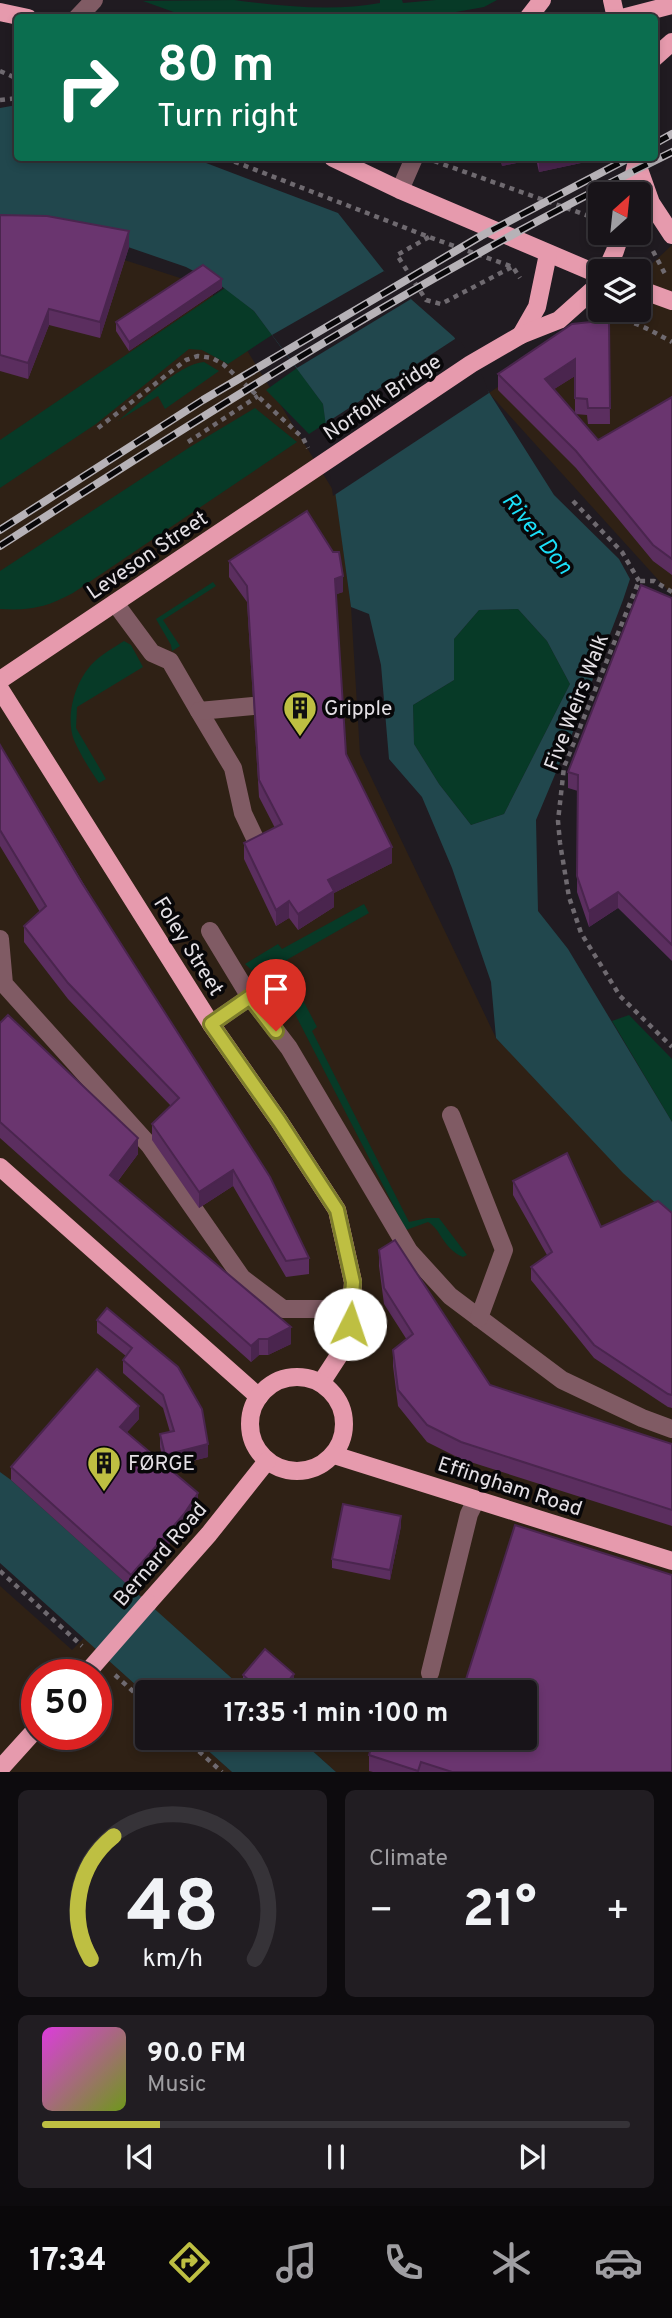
<!DOCTYPE html>
<meta charset="utf-8">
<style>
body{margin:0;font-family:Overpass,sans-serif;background:#211d22;color:#f1f3f6;height:100vh;display:flex;flex-direction:column;font-size:26px;white-space:nowrap}
*{box-sizing:border-box;margin:0}
p{font-size:23px;color:#9f9ea2}
.icon{flex:none;width:38px;height:38px;fill:none;stroke:currentColor;stroke-width:2;stroke-linecap:round;stroke-linejoin:round}
.map{position:relative;height:1772px;overflow:hidden}
.side{display:flex;flex-direction:column;gap:18px;padding:18px;background:#0d0b0e;flex:1}
.side>*{flex:none}
.hud{position:absolute;left:14px;top:14px;width:644px;height:147px;border-radius:7px;box-shadow:0 4px 10px #0003,0 0 0 2px #363338;background:#0b6e4f;color:#fff;overflow:hidden}
.needle{width:46px;rotate:27deg}
.tools{position:absolute;left:588px;top:182px;display:grid;gap:14px}
.tools a{display:grid;place-items:center;width:63px;height:63px;border-radius:7px;background:#181419;box-shadow:0 4px 10px #0003,0 0 0 2px #363338;font-size:35px}
.speed{position:absolute;left:21px;top:1659px;display:flex;gap:14px;font-size:35px;font-weight:700;text-align:center}
.speed>*{display:grid;place-content:center;width:91px;height:91px;border-radius:50%;background:#181419;box-shadow:0 4px 10px #0003,0 0 0 2px #363338;line-height:1}
.speed .limit{border:10px solid #d22;background:#fff;color:#111}
.pin{position:absolute;display:grid;place-items:center;width:60px;height:60px;color:#fff;margin:-72px -30px;border-radius:50% 50% 50% 0;rotate:-45deg;box-shadow:0 0 7px #0007}
.pin .icon{rotate:45deg}
.me{position:absolute;width:77px;margin:-38px;rotate:4deg;stroke-linejoin:round;filter:drop-shadow(0 0 5px #0008)}
.turn{display:flex;align-items:center;gap:24px;height:147px;padding:0 28px;font-size:32px}
.turn .icon{width:91px;height:91px;stroke-width:2.5}
.turn b{display:block;font-size:49px;line-height:60px}
.big{font-size:52px;font-weight:700;line-height:1.1}
.side .card{flex:1;display:flex;flex-direction:column;justify-content:center;gap:10px;min-width:0;padding:0 24px;border-radius:10px;background:#211d22}
.side .dial{align-items:center;gap:0}
.dial svg{height:182px;overflow:visible;fill:none;stroke:#363338;stroke-width:7;stroke-linecap:round;text-anchor:middle}
.dial text{fill:#f1f3f6;stroke:none}
.song{display:flex;align-items:center;gap:21px}
.cover{width:84px;height:84px;border-radius:10px;background:linear-gradient(135deg,hsl(300 70% 55%),hsl(80 70% 35%))}
.played{height:7px;border-radius:4px;background:linear-gradient(90deg,#bebf42 20%,#363338 20%)}
.keys{display:flex;justify-content:space-around;direction:ltr}
.heat{display:flex;justify-content:space-between;align-items:center;font-size:38px;direction:ltr}
.side .tiles{flex:1;display:grid;gap:18px;grid-template-columns:1fr 1fr}
.card:last-child{grid-column:span 2}
.trip{position:absolute;left:135px;top:1680px;width:402px;height:70px;border-radius:7px;background:#181419;box-shadow:0 4px 10px #0003,0 0 0 2px #363338;font-weight:700;line-height:70px;text-align:center}
.tab-bar{display:flex;height:112px;justify-content:space-around;align-items:center;background:#0a080a;color:#9f9ea2}
.tab-bar .icon{width:49px;height:49px}
.tab-bar .active{color:#bebf42}
.tab-bar b{font-size:32px;color:#f1f3f6}
.map>svg:first-child{display:block}
.industrial{fill:#2f2115;fill-rule:evenodd}
.green{fill:#073a27}
.water{fill:#21474d;fill-rule:evenodd}
.pier{fill:#201b21}
.lines{fill:none;stroke-linecap:round;stroke-linejoin:round}
.path{stroke:#6f6a70;stroke-width:4.5;stroke-dasharray:5 5;stroke-linecap:butt}
.minor{stroke:#805b64;stroke-width:18}
.major{stroke:#e69aad;stroke-width:18}
.rail-casing{stroke:#b6b2b7;stroke-width:8}
.rail{stroke:#080709;stroke-width:5;stroke-dasharray:16;stroke-linecap:butt}
.major-bridge{stroke:#e69aad;stroke-width:18}
.wall{fill:#5b2e5f;fill-rule:evenodd}
.shaded-wall{fill:#4a254e}
.building{fill:#6a356f;stroke:#4a254e;stroke-width:2}
.route-casing{stroke:#7c7c2b;stroke-width:18}
.route{stroke:#bebf42;stroke-width:12}
.labels{text-anchor:middle;stroke-width:7;stroke-linejoin:round;paint-order:stroke}
.street-label{font-size:21px;fill:#e4e0e5;stroke:#080709}
.poi-label{font-size:21px;fill:#e4e0e5;stroke:#080709;text-anchor:start}
.water-label{font-size:23px;font-style:italic;fill:#1bdff8;stroke:#080709}
</style>
<div class="map">
<svg width="672" height="1772" viewBox="0 0 672 1772">
<rect width="100%" height="100%" fill="#201b21"/>
<g class="industrial">
<path d="M44 234 208 287 336 495 351 607 360 754 496 1038 672 1214V1772H336L298 1738H525V1692H247L0 1472V248Z"/>
<path d="M672 245V595L489 393 580 330 603 310H639V276Z"/>
<path d="M0 1586 72 1650 84 1638 147 1695V1738H194L232 1772H0ZM37 1675H96V1734H37Z"/>
</g>
<g class="green">
<path d="M234 0C281 6 333 12 380 3V0H402L403 3 436 0H497L484 7 428 17H214L182 15 143 1Z"/>
<path d="M225 288 254 311 272 335 228 364 202 350 189 349 96 424 0 488V440Z"/>
<path d="M204 362 219 371 165 409 158 396 118 421C138 405 179 363 204 362Z"/>
<path d="M297 368 323 404 326 423 309 434 266 390Z"/>
<path d="M255 408 297 442 73 593C47 607 30 611 0 609V571L190 447Z"/>
<path d="M213 582 216 586 163 620 180 646 172 651 171 645 156 619Z"/>
<path d="M518 609 547 641 570 684 504 814 471 825 439 784 414 744 413 705 454 680V639L479 610Z"/>
<path d="M124 641 131 645 143 667 77 707 76 728 106 779 99 783C90 770 80 754 74 740 65 716 75 681 93 663 102 654 113 648 124 641Z"/>
<path d="M364 904 369 913 283 962 317 1027 312 1031 409 1222 427 1218H439L467 1255 463 1257C442 1248 442 1230 428 1222L406 1230 275 975 258 976 245 964 278 944 282 949Z"/>
<path d="M629 1015 672 1059V1122L612 1021Z"/>
</g>
<g class="water">
<path d="M17 105 18 158H193L338 213 395 285 454 337 554 495 619 559 630 579 623 600 572 734 536 820 538 911 568 949 672 1122V1218L623 1173 496 1038 491 982 452 868 422 797 389 759 381 665 369 614 351 607 323 404 254 311 220 285 186 267 128 247 0 233V108ZM518 609 547 641 570 684 504 814 471 825 439 784 414 744 413 705 454 680V639L479 610Z"/>
<path d="M0 1472 11 1480 247 1692H147V1695L0 1563Z"/>
<path d="M194 1738H298L336 1772H232Z"/>
</g>
<g class="pier">
<path d="M384 271 411 299 297 368 272 335Z"/>
<path d="M458 337 483 377 489 393 333 496 323 425Z"/>
</g>
<g class="lines">
<g class="path">
<path d="M0 71 18 79"/>
<path d="M0 100 18 98"/>
<path d="M225 158 429 237 513 267 520 278"/>
<path d="M434 161 600 220"/>
<path d="M429 237 397 255 426 300 441 304 512 267"/>
<path d="M653 251 665 274"/>
<path d="M595 321C625 314 646 328 672 342"/>
<path d="M98 428 186 360 198 356 212 358 223 364 303 438 308 448"/>
<path d="M188 442 258 396"/>
<path d="M573 501 622 552 639 581"/>
<path d="M672 592 654 581H639L564 767 558 821 560 843 569 897 581 933 620 996 672 1047"/>
<path d="M0 1571 82 1646"/>
<path d="M115 1675 147 1704"/>
<path d="M184 1738 222 1772"/>
</g>
<g class="minor">
<path d="M77 18 94 0"/>
<path d="M400 190 414 158"/>
<path d="M115 603 152 653 170 661 199 711 233 768 243 813 261 851"/>
<path d="M199 711 253 706"/>
<path d="M210 931 250 997 289 1048 409 1251 450 1296 562 1380 642 1418 672 1429"/>
<path d="M0 939 4 984 150 1146 242 1278 283 1309H351"/>
<path d="M211 1024 250 997"/>
<path d="M451 1115 504 1250 479 1318"/>
<path d="M430 1673 469 1514 476 1500"/>
</g>
<g class="major">
<path d="M612 0 616 18"/>
<path d="M0 12 28 18"/>
<path d="M528 18 542 0"/>
<path d="M622 18 672 5"/>
<path d="M654 58 672 42"/>
<path d="M333 158 400 190 600 275"/>
<path d="M635 158 651 203 672 235"/>
<path d="M629 194 636 165"/>
<path d="M606 271 615 251 621 233"/>
<path d="M639 289 672 301"/>
<path d="M521 335 537 307 548 254"/>
<path d="M0 680 471 364 521 335 559 320 596 287 600 281"/>
<path d="M0 689 211 1024 279 1121 337 1210 353 1282 349 1340 321 1383"/>
<path d="M0 1167 259 1397"/>
<circle cx="297" cy="1424" r="47"/>
<path d="M334 1455 672 1561"/>
<path d="M148 1603 209 1534 267 1461"/>
<path d="M0 1769 37 1728"/>
</g>
<g class="rail-casing">
<g id="rail">
<path d="M654 144 672 134"/>
<path d="M0 530 203 400 481 236 629 158"/>
<path d="M0 546C218 405 439 266 672 152"/>
</g>
</g>
<use href="#rail" class="rail"/>
<path class="major-bridge" d="M85 1675 148 1603"/>
</g>
<g class="wall">
<path d="M500 158H581V163L539 172 536 159 502 166Z"/>
<path d="M0 215 129 247 100 338 49 325 28 379 0 371Z"/>
<path d="M222 288 129 351 116 331V322Z"/>
<path d="M609 320 610 424H588L587 415 575 414 598 440 672 397V575L653 561 576 468 498 390V374ZM575 376V414L554 389Z"/>
<path d="M229 561 343 592 336 594 346 754 392 863 334 893V907L298 930 289 918 276 926 244 859V843L275 828 259 797 247 602 229 577Z"/>
<path d="M672 598V961L618 908 589 927 577 892 578 791 568 788V772Z"/>
<path d="M0 745 309 1258V1274L286 1277 233 1186 199 1208 152 1140V1124L171 1106 68 999 24 942V926L40 912 0 846Z"/>
<path d="M0 1023 138 1154 118 1181 291 1344 268 1355H259L251 1362 0 1138Z"/>
<path d="M513 1181 601 1227 672 1213V1408L668 1407 594 1358 531 1280V1267L547 1255 513 1195Z"/>
<path d="M379 1250 490 1385 672 1444V1526L461 1459 427 1442 398 1406 393 1366V1350L407 1340 384 1304 379 1266Z"/>
<path d="M107 1308 208 1457 168 1467 198 1506 184 1527 131 1588 11 1480V1467L139 1419 127 1432 164 1465 160 1447V1434L170 1432 163 1408 123 1373V1360L126 1356 97 1333V1320Z"/>
<path d="M401 1526 390 1580 332 1568V1559Z"/>
<path d="M243 1675 294 1683 286 1692H253L243 1685Z"/>
<path d="M445 1745 672 1772H373L369 1771V1755Z"/>
</g>
<g class="shaded-wall">
<path d="M502 158H536V159L502 166Z"/>
<path d="M547 158H581V163L539 172V159Z"/>
<path d="M129 231V247L100 338V322Z"/>
<path d="M222 279V288L129 351V342Z"/>
<path d="M49 309V325L28 379V363Z"/>
<path d="M575 359V376L545 395V379Z"/>
<path d="M343 576V592L335 595V579Z"/>
<path d="M392 847V863L334 893V907L298 930V914L328 880Z"/>
<path d="M618 892V908L589 927V911Z"/>
<path d="M289 901V918L276 926V910Z"/>
<path d="M138 1138V1154L110 1191V1175Z"/>
<path d="M233 1170V1186L199 1208V1192Z"/>
<path d="M291 1327V1344L268 1355V1339Z"/>
<path d="M259 1339V1355L251 1362V1346Z"/>
<path d="M139 1406V1419L120 1440V1427Z"/>
<path d="M208 1444V1457L165 1468V1455Z"/>
<path d="M198 1493V1506L184 1527 131 1588V1575Z"/>
<path d="M401 1516V1526L390 1580V1570Z"/>
<path d="M294 1674V1683L286 1692H279Z"/>
</g>
<g class="building">
<path d="M0 215 47 216 129 231 100 322 49 309 28 363 0 355Z"/>
<path d="M203 265 222 279 129 342 116 322Z"/>
<path d="M609 320 610 408H588L587 399 575 398V359L545 379 598 440 672 397V559L653 545 576 451 498 374 572 324Z"/>
<path d="M307 511 333 552H339L343 576 335 579 346 754 392 847 328 880 334 891 298 914 289 901 276 910 244 843 282 824 259 780 247 586 229 561Z"/>
<path d="M641 585 672 598V945L618 892 589 911 577 876 578 775 568 772Z"/>
<path d="M0 745 82 883 270 1177 309 1258 286 1261 233 1170 199 1192 152 1124 179 1098 68 983 24 926 46 906 0 830Z"/>
<path d="M8 1015 138 1138 110 1175 291 1327 268 1339H259L251 1346 0 1122V1023Z"/>
<path d="M567 1153 601 1227 658 1201 672 1213V1395L668 1394 594 1345 531 1267 552 1252 513 1181Z"/>
<path d="M395 1240 490 1385 672 1444V1510L461 1442 427 1425 398 1390 393 1350 413 1334 384 1288 379 1250Z"/>
<path d="M107 1308 178 1367 202 1409 208 1444 165 1455 160 1434 174 1431 163 1395 123 1360 132 1348 97 1320Z"/>
<path d="M97 1369 139 1406 120 1427 198 1493 184 1514 131 1575 11 1467Z"/>
<path d="M343 1504 401 1516 390 1570 332 1559Z"/>
<path d="M515 1525 672 1575V1772H452L421 1762 418 1771 369 1755 374 1738H422L445 1745 447 1738H525V1692H462Z"/>
<path d="M265 1649 294 1674 279 1692H263L243 1675Z"/>
</g>
<g class="lines">
<g class="route-casing">
<path id="route" d="M276 1031 250 997 211 1024 279 1121 337 1210 353 1282 350 1324"/>
</g>
<use href="#route" class="route"/>
</g>
<defs>
<g id="building-pin" transform="scale(1.75)"><path d="M0 17L-7.5 6A9.5 9.5 0 1 1 7.5 6Z" fill="#bebf42" stroke="#080709"/><path d="M-4-6H4V6H1V3H-1V6H-4ZM-2.5-4.3h1.7v1.8h-1.7ZM.8-4.3h1.7v1.8H.8ZM-2.5-1h1.7V.8h-1.7ZM.8-1h1.7V.8H.8Z" fill="#111"/></g>
</defs>
<g fill-rule="evenodd">
<use href="#building-pin" x="300" y="708"/>
<use href="#building-pin" x="104" y="1463"/>
</g>
<g class="labels">
<g class="street-label">
<text transform="translate(382 397) rotate(-34)" y="7">Norfolk Bridge</text>
<text transform="translate(147 555) rotate(-34)" y="7">Leveson Street</text>
<text transform="translate(576 702) rotate(-69)" y="7">Five Weirs Walk</text>
<text transform="translate(189 946) rotate(58)" y="7">Foley Street</text>
<text transform="translate(510 1486) rotate(18)" y="7">Effingham Road</text>
<text transform="translate(160 1554) rotate(-49)" y="7">Bernard Road</text>
</g>
<g class="poi-label">
<text x="324" y="715">Gripple</text>
<text x="128" y="1470">FØRGE</text>
</g>
<g class="water-label">
<text transform="translate(538 533) rotate(51)" y="8">River Don</text>
</g>
</g>
</svg>
<div class="tools">
<a><svg class="needle" viewBox="-14 -14 28 28"><path d="M0-13l5 13h-10z" fill="#e53935"/><path d="M0 13l5-13h-10z" fill="#9f9ea2"/></svg></a>
<a><svg class="icon" aria-label="layers" viewBox="0 0 24 24"><path d="M12 4l9 5-9 5-9-5zM3 14l9 5 9-5"/></svg></a>
</div>
<div class="speed"><div class="limit">50</div></div>
<div class="pin" style="left:276px;top:1031px;background:#d93025"><svg class="icon" aria-label="arrive" viewBox="0 0 24 24"><path d="M6 21V4h12l-3 4 3 4H6"/></svg></div>
<svg class="me" style="left:350px;top:1324px" viewBox="-20 -20 40 40"><circle r="19" fill="#fff"/><path d="M0-13L10 11 0 6-10 11z" fill="#bebf42"/></svg>
<div class="trip">17:35 · 1 min · 100 m</div>
<div class="hud">
<div class="turn"><svg class="icon" aria-label="right" viewBox="0 0 24 24"><path d="M7 20v-9h11M14 6l5 5-5 5"/></svg><div><b>80 m</b>Turn right</div></div>
</div>
</div>
<section class="side">
<div class="tiles">
<div class="card dial"><svg viewBox="0 0 100 80">
<path d="M14 69A42 42 0 1 1 86 69"/>
<path d="M14 69A42 42 0 0 1 24 15" stroke="#bebf42"/>
<text x="50" y="56" font-size="32" font-weight="700">48</text>
<text x="50" y="72" font-size="11">km/h</text>
</svg></div>
<div class="card"><p>Climate</p>
<div class="heat"><a>−</a><b class="big">21°</b><a>+</a></div>
</div>
<div class="card">
<div class="song"><i class="cover"></i><div><b>90.0 FM</b><p>Music</p></div></div>
<div class="played"></div>
<div class="keys"><svg class="icon" aria-label="previous" viewBox="0 0 24 24"><path d="M18 5L8 12l10 7zM5 5v14"/></svg><svg class="icon" aria-label="pause" viewBox="0 0 24 24"><path d="M8 5v14M16 5v14"/></svg><svg class="icon" aria-label="next" viewBox="0 0 24 24"><path d="M6 5l10 7-10 7zM19 5v14"/></svg></div>
</div>
</div>
</section>
<nav class="tab-bar">
<b>17:34</b>
<svg class="icon active" aria-label="directions" viewBox="0 0 24 24"><path d="M12 3l9 9-9 9-9-9zM9 14v-3h6M13 9l2 2-2 2"/></svg>
<svg class="icon" aria-label="music" viewBox="0 0 24 24"><path d="M9 18V5l10-2v13"/><circle cx="6" cy="18" r="3"/><circle cx="16" cy="16" r="3"/></svg>
<svg class="icon" aria-label="phone" viewBox="0 0 24 24"><path d="M5 4h4l2 5-3 2q2 4 5 5l2-3 5 2v4C11 20 4 13 5 4z"/></svg>
<svg class="icon" aria-label="climate" viewBox="0 0 24 24"><path d="M12 3v18M4 7l16 10M4 17L20 7"/></svg>
<svg class="icon" aria-label="car" viewBox="0 0 24 24"><path d="M5 17H2v-5l4-1 3-4h7l3 4 3 1v5h-3M9 17h6M6 11h13"/><circle cx="7" cy="17" r="2"/><circle cx="17" cy="17" r="2"/></svg>
</nav>
